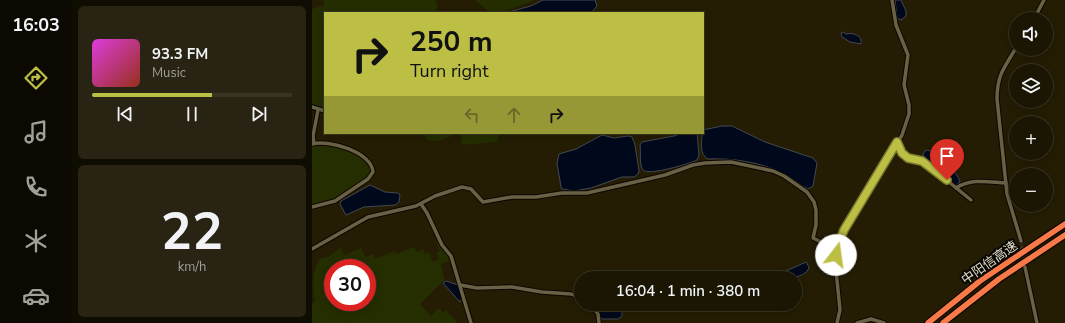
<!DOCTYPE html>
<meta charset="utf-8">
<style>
body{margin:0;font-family:"Nunito Sans","Noto Sans SC",sans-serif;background:#282312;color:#f1f3f6;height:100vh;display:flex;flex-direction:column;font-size:15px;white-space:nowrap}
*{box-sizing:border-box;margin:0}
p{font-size:13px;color:#a09f9a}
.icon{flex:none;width:22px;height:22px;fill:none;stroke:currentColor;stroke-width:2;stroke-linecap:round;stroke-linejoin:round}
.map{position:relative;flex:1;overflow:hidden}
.side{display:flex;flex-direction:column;gap:6px;padding:6px;background:#0f0c02;width:240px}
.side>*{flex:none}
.guide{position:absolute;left:12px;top:12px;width:380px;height:122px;border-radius:0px;box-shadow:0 2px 10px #0003,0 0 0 1px #393525;background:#bcbf44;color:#111;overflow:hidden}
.tools{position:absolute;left:697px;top:12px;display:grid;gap:8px}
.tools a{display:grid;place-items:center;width:44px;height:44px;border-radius:50%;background:#1b1603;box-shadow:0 2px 10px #0003,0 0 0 1px #393525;font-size:20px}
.speed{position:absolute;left:12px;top:259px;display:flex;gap:8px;font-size:20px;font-weight:700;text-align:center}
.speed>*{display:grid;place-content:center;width:52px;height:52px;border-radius:50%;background:#1b1603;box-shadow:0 2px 10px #0003,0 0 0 1px #393525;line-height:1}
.speed .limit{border:6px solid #d22;background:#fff;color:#111}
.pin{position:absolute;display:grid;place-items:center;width:34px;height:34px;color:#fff;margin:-41px -17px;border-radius:50% 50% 50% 0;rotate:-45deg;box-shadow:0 0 4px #0007}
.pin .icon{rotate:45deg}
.me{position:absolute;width:44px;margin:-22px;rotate:15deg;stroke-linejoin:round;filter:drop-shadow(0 0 3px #0008)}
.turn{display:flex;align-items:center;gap:14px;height:84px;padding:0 20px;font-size:18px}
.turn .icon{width:52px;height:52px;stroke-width:2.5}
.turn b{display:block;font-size:28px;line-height:34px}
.lanes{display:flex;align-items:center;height:38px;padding:0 20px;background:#0003;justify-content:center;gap:20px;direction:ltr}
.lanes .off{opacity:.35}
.side .card{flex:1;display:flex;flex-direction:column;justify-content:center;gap:6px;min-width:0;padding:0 14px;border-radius:6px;background:#282312}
.side .dial{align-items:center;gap:0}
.dial b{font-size:52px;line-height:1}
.song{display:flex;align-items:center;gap:12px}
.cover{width:48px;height:48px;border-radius:6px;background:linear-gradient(135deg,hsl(300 70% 55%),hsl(10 70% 35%))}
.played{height:4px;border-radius:2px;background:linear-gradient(90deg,#bcbf44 60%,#393525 60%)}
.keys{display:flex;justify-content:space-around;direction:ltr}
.trip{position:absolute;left:262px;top:271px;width:228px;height:40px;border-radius:20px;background:#1b1603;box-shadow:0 2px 10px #0003,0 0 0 1px #393525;font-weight:600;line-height:40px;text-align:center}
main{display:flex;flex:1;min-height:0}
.tab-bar{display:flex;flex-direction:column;width:72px;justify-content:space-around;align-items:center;background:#0b0901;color:#a09f9a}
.tab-bar .icon{width:28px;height:28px}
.tab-bar .active{color:#bcbf44}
.tab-bar b{font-size:18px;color:#f1f3f6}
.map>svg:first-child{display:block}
.green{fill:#252e00;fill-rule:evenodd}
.water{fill:#00091c;stroke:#444851}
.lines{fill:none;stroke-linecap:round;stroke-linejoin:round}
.minor-tunnel{stroke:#403a22;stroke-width:3.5;stroke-dasharray:3.5 2;stroke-linecap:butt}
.minor-casing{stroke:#0d0700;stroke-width:5.5}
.highway-casing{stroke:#0d0700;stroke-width:8}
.minor{stroke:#696146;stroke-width:3.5}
.highway{stroke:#f97949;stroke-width:5.5}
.route-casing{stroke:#7a7c2c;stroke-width:10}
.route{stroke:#bcbf44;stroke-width:7}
.labels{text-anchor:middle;stroke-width:4;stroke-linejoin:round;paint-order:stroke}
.street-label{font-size:13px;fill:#e1dccd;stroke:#0a0701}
</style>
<main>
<nav class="tab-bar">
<b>16:03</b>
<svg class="icon active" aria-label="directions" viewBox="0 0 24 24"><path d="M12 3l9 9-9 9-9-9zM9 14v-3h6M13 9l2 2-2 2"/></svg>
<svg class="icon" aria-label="music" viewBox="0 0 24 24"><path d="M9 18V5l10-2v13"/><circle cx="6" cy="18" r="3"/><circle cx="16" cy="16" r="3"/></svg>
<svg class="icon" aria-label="phone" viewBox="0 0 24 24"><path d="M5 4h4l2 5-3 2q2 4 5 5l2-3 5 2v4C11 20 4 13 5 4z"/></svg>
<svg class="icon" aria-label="climate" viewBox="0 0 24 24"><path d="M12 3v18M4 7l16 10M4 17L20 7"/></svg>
<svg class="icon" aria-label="car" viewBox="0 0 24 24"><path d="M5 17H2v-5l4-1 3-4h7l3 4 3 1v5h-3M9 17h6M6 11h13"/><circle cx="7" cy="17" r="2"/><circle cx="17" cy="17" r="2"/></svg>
</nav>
<section class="side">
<div class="card">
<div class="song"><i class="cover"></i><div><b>93.3 FM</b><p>Music</p></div></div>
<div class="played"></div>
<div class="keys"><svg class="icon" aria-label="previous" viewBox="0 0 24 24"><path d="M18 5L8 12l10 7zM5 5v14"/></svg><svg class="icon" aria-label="pause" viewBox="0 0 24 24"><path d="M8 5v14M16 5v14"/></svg><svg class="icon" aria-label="next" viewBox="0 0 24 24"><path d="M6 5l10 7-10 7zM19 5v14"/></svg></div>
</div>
<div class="card dial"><b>22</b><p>km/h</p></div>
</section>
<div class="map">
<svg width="753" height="323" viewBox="0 0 753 323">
<rect width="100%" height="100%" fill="#241d04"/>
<g class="green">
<path d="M11 0H122L126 6 123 13H13V114L8 112V109L0 105V9L13 5Z"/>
<path d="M163 0H223L189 13H178Z"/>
<path d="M112 133H146C135 137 126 145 115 139Z"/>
<path d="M147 133H188L185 142 150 145 149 135Z"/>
<path d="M0 145C21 145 53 149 60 172L55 179 23 200 0 206Z"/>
<path d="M126 241 139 257V260L129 264 132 280 108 304 119 316 127 308 131 313 134 310 146 323H0V304L3 301C0 290 0 264 10 258 12 258 14 258 16 257 21 255 24 250 29 248L32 255 49 248 53 257 61 254 63 259 83 251 85 254 102 247 104 252 111 249 113 254 117 252 121 262 127 259 125 253 128 251 124 242ZM21 268H55V302H21Z"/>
</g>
<g class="water">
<path d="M231 0H283L285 6 279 13H193L219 6Z"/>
<path d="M583 0H589L594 11V16L589 20 585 18Z"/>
<path d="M531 32 534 34C541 32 551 36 549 44L538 42 530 37 529 33Z"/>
<path d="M410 126H420L453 142 501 158 505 163 501 186 496 189C487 185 481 178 472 174 449 162 421 158 396 159 387 155 390 142 390 133H391V130Z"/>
<path d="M370 133H385L387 155 385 160C377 164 336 176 331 170 327 165 329 151 328 145L330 142 362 136Z"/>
<path d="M290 135 302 138 316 136 320 137 323 145 327 171 326 174 322 177H310L279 188 262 191 250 189 249 187 245 163 247 154 264 149Z"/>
<path d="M614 150C624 150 646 173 648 182L644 185 612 158 611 154Z"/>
<path d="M58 185 73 192 86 193 88 195 87 202 83 205 52 207 34 215 28 204 29 201Z"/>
<path d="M494 262 497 267C494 281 464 278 453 278L465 275Z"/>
<path d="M134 281 146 285 150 298 148 302 131 283Z"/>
<path d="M280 304H307L310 310V316L306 319H290Z"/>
</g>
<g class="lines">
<path class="minor-tunnel" d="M709 241 713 264"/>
<g class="minor-casing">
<g id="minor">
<path d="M722 19 732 0"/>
<path d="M704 48C692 68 685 75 685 99L695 194 709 241"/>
<path d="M0 107 13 111"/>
<path d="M2 143 1 136 6 110"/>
<path d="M585 143C593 163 602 155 616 165L659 200"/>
<path d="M0 144C16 139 60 152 61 172L56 179 23 201 0 207"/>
<path d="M644 188C660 178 676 182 694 183"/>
<path d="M109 204 115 213 130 245 139 256 159 323"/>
<path d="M0 249 56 217 104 206 123 196 150 187 159 189 171 202 200 197H224L250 193H275L353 175 381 165 393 163 419 162 461 171 472 176 495 192 502 202 504 210V225L501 238 525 250"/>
<path d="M713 267 725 323"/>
<path d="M148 285 165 288 200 287 230 292 259 294 269 298"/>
<path d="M278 304 286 314 287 323"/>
<path d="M525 323 528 310 524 270 526 245 540 217 590 135 597 114V105L592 85 596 55 584 25 580 0"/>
<path d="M545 323 559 319 572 323"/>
</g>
</g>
<g class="highway-casing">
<g id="highway">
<path d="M616 323 668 281 753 224"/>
<path d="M631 323 687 279 753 235"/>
</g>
</g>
<use href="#minor" class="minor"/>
<use href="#highway" class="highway"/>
</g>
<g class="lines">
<g class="route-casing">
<path id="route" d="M524 255 526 245 532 230 585 142 590 153 596 158 610 161 635 180"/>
</g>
<use href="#route" class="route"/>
</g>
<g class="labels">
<g class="street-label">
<text transform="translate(677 262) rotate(-35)" y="5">中阳信高速</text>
</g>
</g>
</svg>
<div class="tools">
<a><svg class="icon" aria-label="sound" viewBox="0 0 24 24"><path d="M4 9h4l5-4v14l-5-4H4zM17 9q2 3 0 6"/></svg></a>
<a><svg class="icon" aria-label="layers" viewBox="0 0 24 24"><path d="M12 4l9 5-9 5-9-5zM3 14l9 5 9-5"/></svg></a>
<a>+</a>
<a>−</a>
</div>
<div class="speed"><div class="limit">30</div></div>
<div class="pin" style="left:635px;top:180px;background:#d93025"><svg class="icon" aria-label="arrive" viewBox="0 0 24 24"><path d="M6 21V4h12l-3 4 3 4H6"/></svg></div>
<svg class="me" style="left:524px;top:255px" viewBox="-20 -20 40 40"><circle r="19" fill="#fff"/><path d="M0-13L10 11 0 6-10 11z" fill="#bcbf44"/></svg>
<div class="trip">16:04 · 1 min · 380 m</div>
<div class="guide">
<div class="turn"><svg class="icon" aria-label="right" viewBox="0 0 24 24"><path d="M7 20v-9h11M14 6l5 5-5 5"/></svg><div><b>250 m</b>Turn right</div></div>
<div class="lanes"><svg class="icon off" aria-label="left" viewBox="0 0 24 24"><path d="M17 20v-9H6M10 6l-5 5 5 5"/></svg><svg class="icon off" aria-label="ahead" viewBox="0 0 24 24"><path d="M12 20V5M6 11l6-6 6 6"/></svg><svg class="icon" aria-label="right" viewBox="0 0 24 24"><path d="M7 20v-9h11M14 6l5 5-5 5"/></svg></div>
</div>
</div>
</main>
